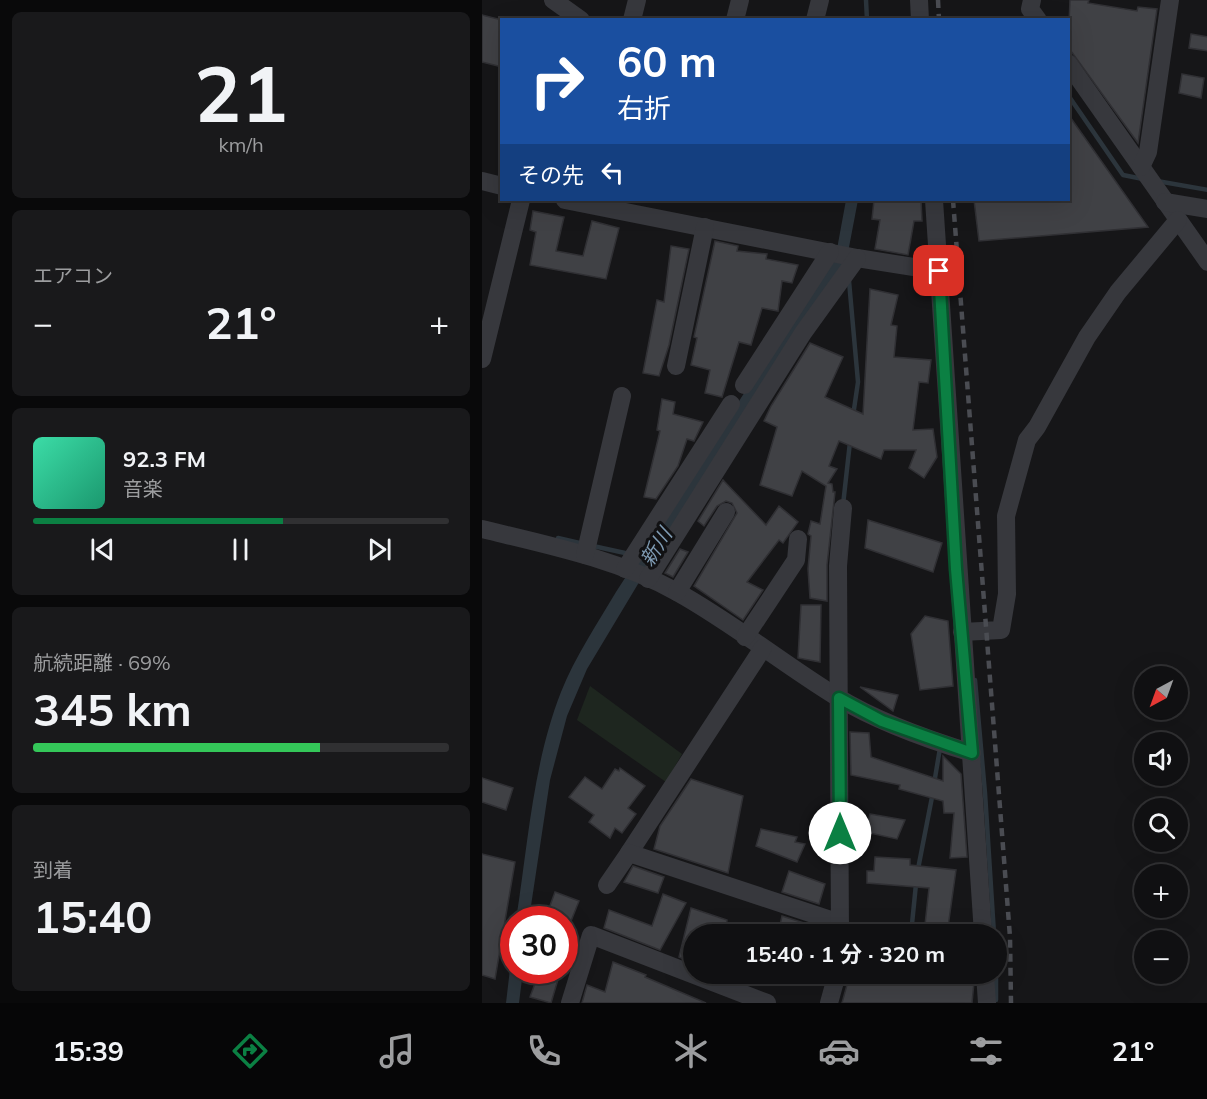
<!DOCTYPE html>
<html lang="ja">
<meta charset="utf-8">
<style>
body{margin:0;font-family:Mulish,"Noto Sans JP",sans-serif;background:#19191b;color:#f1f3f6;height:100vh;display:flex;flex-direction:column;font-size:22px;white-space:nowrap}
*{box-sizing:border-box;margin:0}
p{font-size:20px;color:#9c9d9f}
.icon{flex:none;width:33px;height:33px;fill:none;stroke:currentColor;stroke-width:2;stroke-linecap:round;stroke-linejoin:round}
.map{position:relative;flex:1;overflow:hidden}
.sheet{display:flex;flex-direction:column;gap:12px;padding:12px;background:#09090a;width:482px}
.sheet>*{flex:none}
.top-card{position:absolute;left:18px;top:18px;width:570px;height:183px;border-radius:0px;box-shadow:0 6px 24px #0002,0 0 0 2px #303032;background:#1a4fa0;color:#fff;overflow:hidden}
.needle{width:39px;rotate:221deg}
.controls{position:absolute;left:652px;top:666px;display:grid;gap:12px}
.controls a{display:grid;place-items:center;width:54px;height:54px;border-radius:50%;background:#101012;box-shadow:0 6px 24px #0002,0 0 0 2px #303032;font-size:30px}
.speed{position:absolute;left:18px;top:906px;display:flex;gap:12px;font-size:30px;font-weight:700;text-align:center}
.speed>*{display:grid;place-content:center;width:78px;height:78px;border-radius:50%;background:#101012;box-shadow:0 6px 24px #0002,0 0 0 2px #303032;line-height:1}
.speed .limit{border:9px solid #d22;background:#fff;color:#111}
.pin{position:absolute;display:grid;place-items:center;width:51px;height:51px;color:#fff;margin:-26px;border-radius:12px;box-shadow:0 3px 9px #0006}
.me{position:absolute;width:66px;margin:-33px;rotate:0deg;stroke-linejoin:round;filter:drop-shadow(0 0 4px #0008)}
.turn{display:flex;align-items:center;gap:21px;height:126px;padding:0 18px;font-size:27px}
.turn .icon{width:78px;height:78px;stroke-width:2.5}
.turn b{display:block;font-size:42px;line-height:51px}
.then{display:flex;align-items:center;height:57px;padding:0 18px;background:#0003;gap:12px;font-size:22px}
.big{font-size:45px;font-weight:700;line-height:1.1}
.sheet .card{flex:1;display:flex;flex-direction:column;justify-content:center;gap:9px;min-width:0;padding:0 21px;border-radius:9px;background:#19191b}
.sheet .dial{align-items:center;gap:0}
.dial b{font-size:78px;line-height:1}
.song{display:flex;align-items:center;gap:18px}
.cover{width:72px;height:72px;border-radius:9px;background:linear-gradient(135deg,hsl(160 70% 55%),hsl(160 70% 35%))}
.played{height:6px;border-radius:3px;background:linear-gradient(90deg,#0b8043 60%,#303032 60%)}
.keys{display:flex;justify-content:space-around;direction:ltr}
.heat{display:flex;justify-content:space-between;align-items:center;font-size:33px;direction:ltr}
.charge{height:9px;border-radius:4px;background:linear-gradient(90deg,#34c759 69%,#303032 0)}
.trip{position:absolute;left:201px;top:924px;width:324px;height:60px;border-radius:30px;background:#101012;box-shadow:0 6px 24px #0002,0 0 0 2px #303032;font-weight:700;line-height:60px;text-align:center}
.menu{display:flex;height:96px;justify-content:space-around;align-items:center;background:#060607;color:#9c9d9f}
.menu .icon{width:42px;height:42px}
.menu .active{color:#0b8043}
.menu b{font-size:27px;color:#f1f3f6}
main{display:flex;flex:1;min-height:0}
.map>svg:first-child{display:block}
.green{fill:#1e261f}
.water{fill:#2c353c}
.lines{fill:none;stroke-linecap:round;stroke-linejoin:round}
.stream{stroke:#2c353c;stroke-width:4.5}
.building{fill:#404145;stroke:#303034;stroke-width:1.5}
.minor{stroke:#37383d;stroke-width:18}
.rail{stroke:#4a4c52;stroke-width:4.5;stroke-dasharray:8 6;stroke-linecap:butt}
.route-casing{stroke:#07532c;stroke-width:15}
.route{stroke:#0b8043;stroke-width:10}
.labels{text-anchor:middle;stroke-width:6;stroke-linejoin:round;paint-order:stroke}
.water-label{font-size:20px;font-style:italic;fill:#7f9bb3;stroke:#111113}
</style>
<main>
<section class="sheet">
<div class="card dial"><b>21</b><p>km/h</p></div>
<div class="card"><p>エアコン</p>
<div class="heat"><a>−</a><b class="big">21°</b><a>+</a></div>
</div>
<div class="card">
<div class="song"><i class="cover"></i><div><b>92.3 FM</b><p>音楽</p></div></div>
<div class="played"></div>
<div class="keys"><svg class="icon" aria-label="previous" viewBox="0 0 24 24"><path d="M18 5L8 12l10 7zM5 5v14"/></svg><svg class="icon" aria-label="pause" viewBox="0 0 24 24"><path d="M8 5v14M16 5v14"/></svg><svg class="icon" aria-label="next" viewBox="0 0 24 24"><path d="M6 5l10 7-10 7zM19 5v14"/></svg></div>
</div>
<div class="card"><p>航続距離 · 69%</p><b class="big">345 km</b><div class="charge"></div></div>
<div class="card"><p>到着</p><b class="big">15:40</b></div>
</section>
<div class="map">
<svg width="726" height="1003" viewBox="0 0 726 1003">
<rect width="100%" height="100%" fill="#161618"/>
<path class="green" d="M108 686 200 754 184 782 95 720Z"/>
<g class="water">
<path d="M364 200H376L364 263 156 584 105 669 85 716 68 780 47 919 34 920C46 844 51 763 79 692 93 657 115 624 134 592L355 249Z"/>
<path d="M31 943 32 970 41 971 37 1003H24Z"/>
</g>
<g class="lines">
<g class="stream">
<path d="M384 0 385 20"/>
<path d="M586 95 641 175 661 179"/>
<path d="M675 181 726 190"/>
<path d="M367 281 376 382 371 416"/>
<path d="M361 505 368 442"/>
<path d="M76 538 102 544"/>
<path d="M111 546 143 553"/>
<path d="M493 680 503 793 512 934"/>
<path d="M452 784 458 748"/>
<path d="M436 869 451 792"/>
<path d="M429 934 434 884"/>
<path d="M514 1000V974"/>
</g>
</g>
<g class="building">
<path d="M588 0H607L606 3 655 11 656 7 675 9 656 143 586 47Z"/>
<path d="M0 15 20 20V67L0 62Z"/>
<path d="M709 34 726 37V51L707 48Z"/>
<path d="M700 74 722 78 719 98 697 93Z"/>
<path d="M586 114 666 227 497 241 492 200H586Z"/>
<path d="M392 200H439L440 221H432L426 255 393 249 398 220 390 219Z"/>
<path d="M51 211 82 217 74 251 101 256 110 221 137 228 124 279 48 265 54 232 48 230Z"/>
<path d="M233 241 256 246 255 251 285 254 284 259 316 265 310 283 300 281 296 311 280 308 269 345 257 342 240 397 223 393 228 370 209 365 215 338 212 337Z"/>
<path d="M189 246 207 249 187 345 177 376 161 373 175 300 182 302Z"/>
<path d="M388 289 416 295 409 325 415 326 412 357 449 360 446 383 437 382 431 430 451 429 455 457 442 478 427 468 434 450H402L399 459 357 441 347 466 355 469 346 483 350 484 351 492H353L345 565V601L328 598 326 569 329 536 326 534 329 521 338 524 344 486 320 471 310 496 278 485 295 427 282 421 289 406 328 343 361 357 343 397 381 414Z"/>
<path d="M180 399 193 402 191 414 221 422 212 441 205 439 196 466 174 499 162 497 178 431 175 430Z"/>
<path d="M241 480 284 525 297 506 316 522 301 543 297 540 265 582 281 590 261 620 212 586 255 513 250 503 244 501 235 506 222 526 216 521Z"/>
<path d="M386 520 460 543 451 572 383 548Z"/>
<path d="M198 549 206 552 191 577 183 573Z"/>
<path d="M319 605H339L338 662 316 658Z"/>
<path d="M443 616 466 621 471 686 438 690 429 634Z"/>
<path d="M378 687 416 695 411 711Z"/>
<path d="M368 732 387 733 389 757 461 781V756L479 774 485 857 468 858 472 813H462L461 801 417 789 418 785 369 775Z"/>
<path d="M138 768 163 786 146 808 154 814 140 833 133 828 128 838 107 822 112 815 87 797 103 777 120 789 133 769 137 771Z"/>
<path d="M0 778 31 788 24 810 0 802Z"/>
<path d="M209 779 261 796 246 873 172 849 178 826Z"/>
<path d="M388 814 423 820 415 839 383 832Z"/>
<path d="M279 829 315 837 313 842 323 844 315 862 274 846Z"/>
<path d="M0 854 33 862 13 979 0 975Z"/>
<path d="M393 857 428 859V865L474 870 465 934H442L447 888 385 883V871H392Z"/>
<path d="M151 866 182 877 176 893 142 882Z"/>
<path d="M307 871 343 884 337 904 300 892Z"/>
<path d="M73 892 97 901 89 921 65 914Z"/>
<path d="M181 894 204 903 178 950 122 928 127 910 170 926Z"/>
<path d="M209 908 245 920 244 934H212V963L197 957Z"/>
<path d="M300 916 322 923 318 934H296Z"/>
<path d="M131 962 164 975 163 977 224 1003H100L105 985 123 992Z"/>
<path d="M58 970H67L77 976 69 1003 48 997Z"/>
<path d="M368 974H407L457 983 459 974 492 982 490 1003H360Z"/>
</g>
<g class="lines">
<g class="minor">
<path d="M71 0 99 20"/>
<path d="M437 0 438 20"/>
<path d="M550 0 548 9 556 20"/>
<path d="M150 20 155 0"/>
<path d="M253 20 258 0"/>
<path d="M333 20 338 0"/>
<path d="M586 63 726 262"/>
<path d="M659 167 666 152 688 0"/>
<path d="M0 181 20 186"/>
<path d="M83 200 375 258 457 271"/>
<path d="M452 200 501 934"/>
<path d="M683 202 726 209"/>
<path d="M0 359 39 200"/>
<path d="M194 366 223 227"/>
<path d="M262 385 348 252"/>
<path d="M0 529C66 545 135 559 195 592 251 623 301 664 355 697 396 722 444 739 490 753"/>
<path d="M103 555 140 396"/>
<path d="M143 569 249 404"/>
<path d="M166 579 321 333 375 258"/>
<path d="M195 592 244 512"/>
<path d="M480 632 519 630 525 594 524 516 545 440 555 427 605 337 636 292 696 220"/>
<path d="M263 637 314 560 316 539"/>
<path d="M147 853 281 648"/>
<path d="M125 885 147 853 358 923"/>
<path d="M358 934 356 566 361 508"/>
<path d="M503 974 505 1003"/>
<path d="M88 1003 109 935 285 1003"/>
<path d="M347 1003 355 974"/>
</g>
<g class="rail">
<path d="M456 0 457 20"/>
<path d="M471 200 528 937 529 1003"/>
</g>
</g>
<g class="lines">
<g class="route-casing">
<path id="route" d="M358 833 357 698 400 721 490 753 474 569 457 271"/>
</g>
<use href="#route" class="route"/>
</g>
<g class="labels">
<g class="water-label">
<text transform="translate(174 547) rotate(-58)" y="7">新川</text>
</g>
</g>
</svg>
<div class="controls">
<a><svg class="needle" viewBox="-14 -14 28 28"><path d="M0-13l5 13h-10z" fill="#e53935"/><path d="M0 13l5-13h-10z" fill="#9c9d9f"/></svg></a>
<a><svg class="icon" aria-label="sound" viewBox="0 0 24 24"><path d="M4 9h4l5-4v14l-5-4H4zM17 9q2 3 0 6"/></svg></a>
<a><svg class="icon" aria-label="search" viewBox="0 0 24 24"><circle cx="10" cy="10" r="6"/><path d="M15 15l6 6"/></svg></a>
<a>+</a>
<a>−</a>
</div>
<div class="speed"><div class="limit">30</div></div>
<div class="pin" style="left:457px;top:271px;background:#d93025"><svg class="icon" aria-label="arrive" viewBox="0 0 24 24"><path d="M6 21V4h12l-3 4 3 4H6"/></svg></div>
<svg class="me" style="left:358px;top:833px" viewBox="-20 -20 40 40"><circle r="19" fill="#fff"/><path d="M0-13L10 11 0 6-10 11z" fill="#0b8043"/></svg>
<div class="trip">15:40 · 1 分 · 320 m</div>
<div class="top-card">
<div class="turn"><svg class="icon" aria-label="right" viewBox="0 0 24 24"><path d="M7 20v-9h11M14 6l5 5-5 5"/></svg><div><b>60 m</b>右折</div></div>
<div class="then">その先<svg class="icon" aria-label="left" viewBox="0 0 24 24"><path d="M17 20v-9H6M10 6l-5 5 5 5"/></svg></div>
</div>
</div>
</main>
<nav class="menu">
<b>15:39</b>
<svg class="icon active" aria-label="directions" viewBox="0 0 24 24"><path d="M12 3l9 9-9 9-9-9zM9 14v-3h6M13 9l2 2-2 2"/></svg>
<svg class="icon" aria-label="music" viewBox="0 0 24 24"><path d="M9 18V5l10-2v13"/><circle cx="6" cy="18" r="3"/><circle cx="16" cy="16" r="3"/></svg>
<svg class="icon" aria-label="phone" viewBox="0 0 24 24"><path d="M5 4h4l2 5-3 2q2 4 5 5l2-3 5 2v4C11 20 4 13 5 4z"/></svg>
<svg class="icon" aria-label="climate" viewBox="0 0 24 24"><path d="M12 3v18M4 7l16 10M4 17L20 7"/></svg>
<svg class="icon" aria-label="car" viewBox="0 0 24 24"><path d="M5 17H2v-5l4-1 3-4h7l3 4 3 1v5h-3M9 17h6M6 11h13"/><circle cx="7" cy="17" r="2"/><circle cx="17" cy="17" r="2"/></svg>
<svg class="icon" aria-label="filters" viewBox="0 0 24 24"><path d="M4 7h16M4 17h16"/><circle cx="9" cy="7" r="2"/><circle cx="15" cy="17" r="2"/></svg>
<b>21°</b>
</nav>
